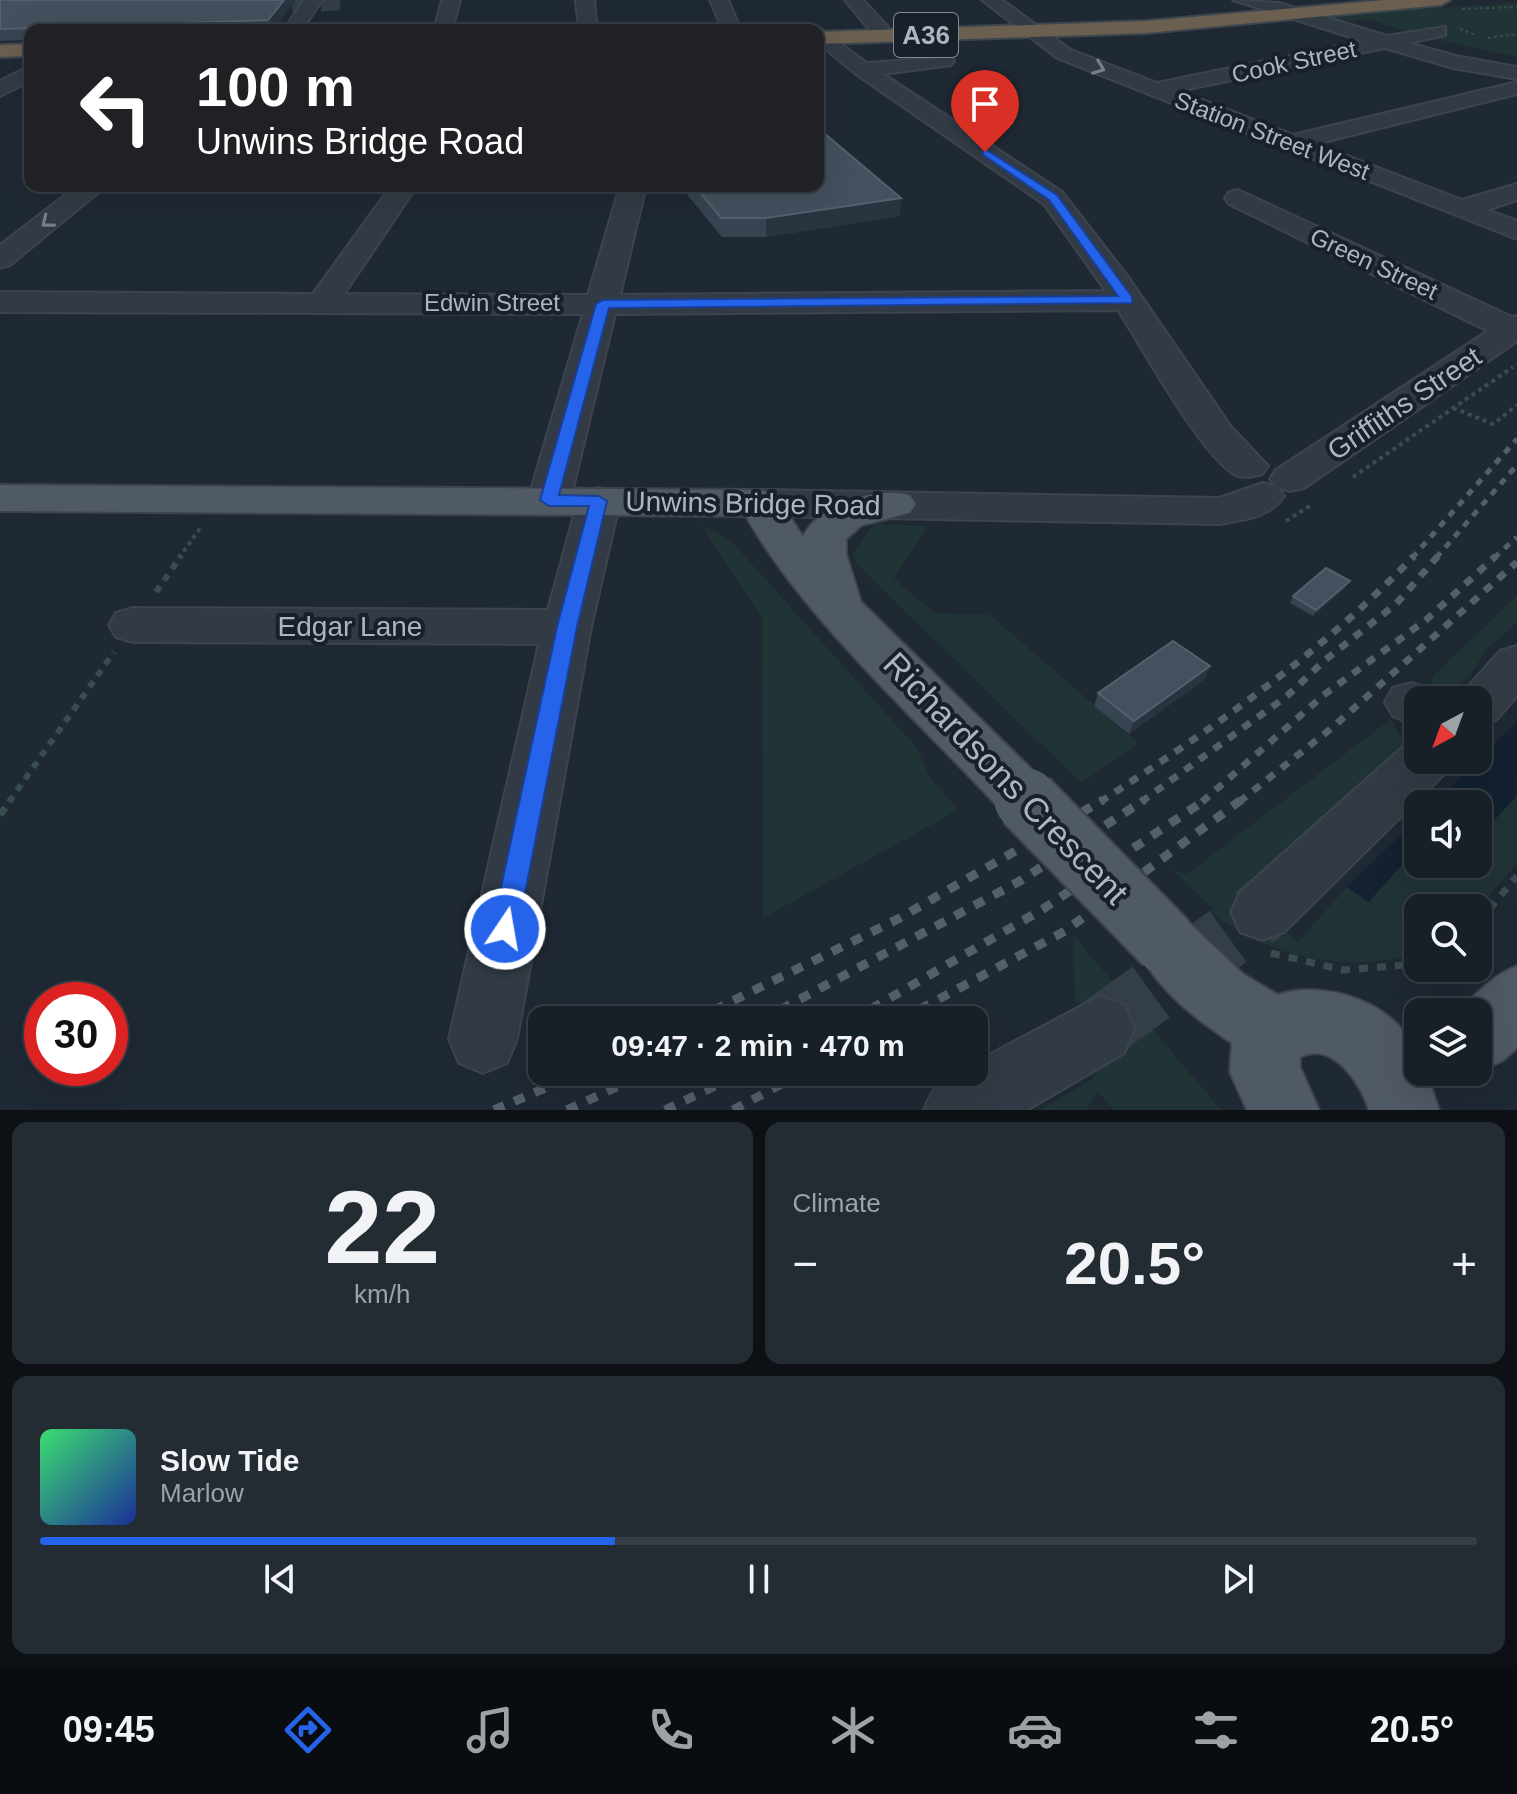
<!DOCTYPE html>
<meta charset="utf-8">
<style>
body{margin:0;font-family:Arial,sans-serif;background:#242c33;color:#f1f3f6;height:100vh;display:flex;flex-direction:column;font-size:30px;white-space:nowrap}
*{box-sizing:border-box;margin:0}
p{font-size:26px;color:#9ea2a7}
.icon{flex:none;width:44px;height:44px;fill:none;stroke:currentColor;stroke-width:2;stroke-linecap:round;stroke-linejoin:round}
.map{position:relative;height:1110px;overflow:hidden}
.side{display:flex;flex-direction:column;gap:12px;padding:12px;background:#0d1115;flex:1}
.side>*{flex:none}
.hud{position:absolute;left:24px;top:24px;width:800px;height:168px;border-radius:16px;box-shadow:0 8px 32px #0002,0 0 0 2px #363d44;background:#202124;color:#fff;overflow:hidden}
.needle{width:52px;rotate:221deg}
.tools{position:absolute;left:1404px;top:686px;display:grid;gap:16px}
.tools a{display:grid;place-items:center;width:88px;height:88px;border-radius:16px;background:#171f27;box-shadow:0 8px 32px #0002,0 0 0 2px #363d44;font-size:40px}
.speed{position:absolute;left:24px;top:982px;display:flex;gap:16px;font-size:40px;font-weight:700;text-align:center}
.speed>*{display:grid;place-content:center;width:104px;height:104px;border-radius:50%;background:#171f27;box-shadow:0 8px 32px #0002,0 0 0 2px #363d44;line-height:1}
.speed .limit{border:12px solid #d22;background:#fff;color:#111}
.pin{position:absolute;display:grid;place-items:center;width:68px;height:68px;color:#fff;margin:-82px -34px;border-radius:50% 50% 50% 0;rotate:-45deg;box-shadow:0 0 8px #0007}
.pin .icon{rotate:45deg}
.me{position:absolute;width:88px;margin:-44px;rotate:12deg;stroke-linejoin:round;filter:drop-shadow(0 0 6px #0008)}
.turn{display:flex;align-items:center;gap:28px;height:168px;padding:0 40px;font-size:36px}
.turn .icon{width:104px;height:104px;stroke-width:2.5}
.turn b{display:block;font-size:56px;line-height:68px}
.big{font-size:60px;font-weight:700;line-height:1.1}
.side .card{flex:1;display:flex;flex-direction:column;justify-content:center;gap:12px;min-width:0;padding:0 28px;border-radius:16px;background:#242c33}
.side .dial{align-items:center;gap:0}
.dial b{font-size:104px;line-height:1}
.song{display:flex;align-items:center;gap:24px}
.cover{width:96px;height:96px;border-radius:12px;background:linear-gradient(135deg,hsl(140 70% 55%),hsl(230 70% 35%))}
.played{height:8px;border-radius:4px;background:linear-gradient(90deg,#2563eb 40%,#363d44 40%)}
.keys{display:flex;justify-content:space-around;direction:ltr}
.heat{display:flex;justify-content:space-between;align-items:center;font-size:44px;direction:ltr}
.side .tiles{flex:1;display:grid;gap:12px;grid-template-columns:1fr 1fr}
.card:last-child{grid-column:span 2}
.trip{position:absolute;left:528px;top:1006px;width:460px;height:80px;border-radius:16px;background:#171f27;box-shadow:0 8px 32px #0002,0 0 0 2px #363d44;font-weight:700;line-height:80px;text-align:center}
.tab-bar{display:flex;height:128px;justify-content:space-around;align-items:center;background:#090c10;color:#9ea2a7}
.tab-bar .icon{width:56px;height:56px}
.tab-bar .on{color:#2563eb}
.tab-bar b{font-size:36px;color:#f1f3f6}
.map>svg:first-child{display:block}
.green{fill:#213435}
.water{fill:#142131}
.lines{fill:none;stroke-linecap:round;stroke-linejoin:round}
.minor-tunnel{stroke:#343e49;stroke-width:63;stroke-dasharray:63 32;stroke-linecap:butt}
.highway-tunnel{stroke:#343e49;stroke-width:19;stroke-dasharray:19 10;stroke-linecap:butt}
.minor-casing{stroke:#3c444e;stroke-width:4}
.major-casing{stroke:#3c444e;stroke-width:4}
.highway-casing{stroke:#3d464f;stroke-width:4}
.path-far3{stroke:#394d4e;stroke-width:2;stroke-dasharray:3 3;stroke-linecap:butt}
.path-far2{stroke:#394d4e;stroke-width:4;stroke-dasharray:4 4;stroke-linecap:butt}
.path-far1{stroke:#394d4e;stroke-width:6;stroke-dasharray:7 7;stroke-linecap:butt}
.path{stroke:#394d4e;stroke-width:7;stroke-dasharray:9 9;stroke-linecap:butt}
.minor{fill:#323b45;fill-rule:evenodd}
.major{fill:#505a65;fill-rule:evenodd}
.highway{fill:#6b5f50;fill-rule:evenodd}
.rail-far2{stroke:#545f6c;stroke-width:5;stroke-dasharray:7 7;stroke-linecap:butt}
.rail-far1{stroke:#545f6c;stroke-width:7;stroke-dasharray:9 9;stroke-linecap:butt}
.rail{stroke:#545f6c;stroke-width:9;stroke-dasharray:11 11;stroke-linecap:butt}
.major-bridge-far1-casing{stroke:#3c444e;stroke-width:54;stroke-linecap:butt}
.major-bridge-casing{stroke:#3c444e;stroke-width:67;stroke-linecap:butt}
.major-bridge-far1{stroke:#505a65;stroke-width:50}
.major-bridge{stroke:#505a65;stroke-width:63}
.wall{fill:#374451}
.shaded-wall{fill:#283440}
.building{fill:#43505d;stroke:#54606d;stroke-width:2}
.oneway{stroke:#757f8a}
.route{fill:#2563eb;stroke:#184099;stroke-width:2}
.labels{text-anchor:middle;stroke-width:8;stroke-linejoin:round;paint-order:stroke}
.far-street-label{font-size:24px;fill:#acb6c2;stroke:#182029}
.shield{fill:#182029;stroke:#808994;stroke-width:2}
.shield-label{font-size:26px;font-weight:bold;fill:#acb6c2}
.street-label{font-size:28px;fill:#acb6c2;stroke:#182029}
.near-street-label{font-size:34px;fill:#acb6c2;stroke:#182029}
</style>
<div class="map">
<svg width="1517" height="1110" viewBox="0 0 1517 1110">
<rect width="100%" height="100%" fill="#1f2934"/>
<g class="green">
<path d="M1517 3V57L1412 34 1369 19 1338 22 1317 15Z"/>
<path d="M879 524 927 526 894 579 935 613 990 615 1138 743 1081 783 857 564 853 554 872 527Z"/>
<path d="M701 525 730 540 917 748 929 776 958 810 763 918 762 617Z"/>
<path d="M1517 596V622L1487 649 1468 678 1451 690 1430 686 1434 675Z"/>
<path d="M1391 719 1408 751 1262 912 1298 942 1347 887 1369 902 1413 852 1418 856V864H1431L1444 873 1452 864H1478V837L1517 796V863L1478 908H1418V953C1347 974 1268 958 1209 911L1213 908 1172 870 1187 874Z"/>
<path d="M1073 935 1221 1110H1114L1098 1091 1087 1110H1041L1092 1079 1115 1047 1075 1000Z"/>
</g>
<g class="water">
<path d="M1517 722V796L1478 837V804H1433Z"/>
<path d="M1418 818V856L1413 853 1368 902 1347 887Z"/>
</g>
<g class="lines">
<path class="minor-tunnel" d="M1100 1029 1262 912"/>
<path class="highway-tunnel" d="M234 9 345 0"/>
<g class="minor-casing">
<g id="minor">
<path d="M304 0H322L302 30H284Z"/>
<path d="M442 0H460L452 30H434Z"/>
<path d="M576 0H594L597 30H579Z"/>
<path d="M710 0H728L741 30H723Z"/>
<path d="M845 0H863L888 27V35H874Z"/>
<path d="M982 0H1002L1071 50 1157 83 1363 41 1233 0 1279 3 1387 36 1445 27V35L1409 43 1456 56 1517 67V79L1453 68 1385 48 1179 91 1293 135 1517 82V94L1316 144 1462 200 1517 184V200L1487 210 1517 221V239L1057 58Z"/>
<path d="M818 27 867 63 951 57 954 61 951 65 883 74 1062 192 1128 277 1231 427 1268 466 1262 474C1252 477 1241 479 1232 473 1195 445 1145 352 1118 310L615 314 570 500 564 509 549 513 534 509 528 500 583 314 0 312V292L313 294 391 186H417L344 294 588 295 620 186H646L620 295 1106 291 1044 204 856 74 818 43V30H811Z"/>
<path d="M30 66V81L0 96V81Z"/>
<path d="M77 186H106L10 265 0 268V245Z"/>
<path d="M1238 190 1512 317 1517 316V341L1304 488 1290 491 1278 488 1284 496C1269 518 1244 520 1219 524L760 516 745 512 739 503 745 494 760 490 1219 498 1263 483 1275 486 1270 479 1276 470 1488 331 1229 204 1225 198 1229 192Z"/>
<path d="M599 488 614 492 620 501 591 627 517 1039 507 1063 483 1073 459 1063 449 1039 539 644 133 642 116 637 109 625 116 613 133 608 548 610 578 501 584 492Z"/>
<path d="M1517 646V696L1496 720 1478 726V700H1456L1500 651Z"/>
<path d="M1411 683 1429 688 1440 700H1418V727L1393 716 1385 702 1393 688Z"/>
<path d="M1418 740V760H1451L1443 775 1284 932 1262 940 1240 932 1231 912 1240 892 1405 745Z"/>
<path d="M1100 996 1124 1005 1134 1029 1124 1053 1027 1110H924C935 1083 943 1072 974 1072V1063Z"/>
</g>
</g>
<g class="major-casing">
<g id="major">
<path d="M0 485 760 490 775 494 803 537C818 504 877 486 910 495L916 504 910 513 862 525 846 539V554L861 602 1027 765 1035 781 1027 797 1008 804 989 797C910 713 802 615 746 516L0 511Z"/>
<path d="M1166 914 1188 922 1243 974 1278 995C1330 977 1418 1010 1418 1072H1426L1439 1110H1369C1361 1084 1333 1040 1300 1057V1067L1319 1110H1247L1230 1072 1232 1043C1194 1018 1153 986 1135 943L1144 922Z"/>
<path d="M1517 966V1048L1502 1061 1478 1071V1012H1456C1479 994 1489 977 1517 966Z"/>
</g>
</g>
<g class="highway-casing">
<g id="highway">
<path d="M1385 0H1450L1441 5 1147 33 818 44V32L1147 21Z"/>
<path d="M30 44V56L0 57V45Z"/>
</g>
</g>
<g class="path-far3">
<path d="M1462 9 1517 7"/>
<path d="M1460 29 1476 35"/>
<path d="M1488 38 1517 34"/>
</g>
<g class="path-far2">
<path d="M1453 408 1493 424 1517 405"/>
<path d="M1353 477 1513 367"/>
<path d="M1286 521 1311 505"/>
<path d="M179 558 201 527"/>
</g>
<g class="path-far1">
<path d="M156 592 181 556"/>
<path d="M9 802 114 652"/>
</g>
<g class="path">
<path d="M0 815 11 800"/>
<path d="M1478 923 1517 876"/>
<path d="M1271 953 1343 970 1418 964"/>
</g>
<use href="#minor" class="minor"/>
<use href="#major" class="major"/>
<use href="#highway" class="highway"/>
<g class="rail-far2">
<path d="M1412 558 1517 439"/>
<path d="M1436 558 1517 465"/>
<path d="M1494 558 1517 537"/>
</g>
<g class="rail-far1">
<path d="M1100 802C1212 729 1322 653 1414 556"/>
<path d="M1141 802 1287 696 1324 661 1396 604 1438 556"/>
<path d="M1202 802 1325 694 1426 620 1496 556"/>
<path d="M1239 802 1333 727 1517 562"/>
</g>
<g class="rail">
<path d="M694 1020 898 919 1103 800"/>
<path d="M761 1020 1020 881 1144 800"/>
<path d="M852 1020 1043 909 1205 800"/>
<path d="M900 1020 1065 931 1241 800"/>
<path d="M494 1110 583 1072"/>
<path d="M567 1110 649 1072"/>
<path d="M665 1110 744 1072"/>
<path d="M733 1110 804 1072"/>
</g>
<g class="major-bridge-far1-casing">
<path id="major-bridge-far1" d="M1008 781 1028 802"/>
</g>
<g class="major-bridge-casing">
<path id="major-bridge" d="M1026 800 1166 943"/>
</g>
<use href="#major-bridge-far1" class="major-bridge-far1"/>
<use href="#major-bridge" class="major-bridge"/>
</g>
<g class="wall">
<path d="M0 0H296L272 30H30V40L0 41Z"/>
<path d="M680 186H818L901 198 899 216 766 237H722Z"/>
<path d="M1346 587 1313 616 1290 603 1293 596Z"/>
<path d="M1205 679 1129 734 1094 706 1098 693Z"/>
</g>
<g class="shaded-wall">
<path d="M284 0H296L272 30H271L268 20Z"/>
<path d="M901 198 899 216 766 237V218Z"/>
<path d="M1350 581 1346 587 1313 616 1316 610Z"/>
<path d="M1210 666 1205 679 1129 734 1134 721Z"/>
</g>
<g class="building">
<path d="M0 0H284L268 20 0 29Z"/>
<path d="M818 128 901 198 766 218H721L695 186H818Z"/>
<path d="M1326 568 1350 581 1316 610 1293 596Z"/>
<path d="M1173 641 1210 666 1134 721 1098 693Z"/>
</g>
<defs><path id="oneway-chevron" d="M-2-3.5L2.5 0L-2 3.5" fill="none" stroke-width="1.6" stroke-linecap="round" stroke-linejoin="round" transform="scale(2)"/></defs>
<g class="oneway">
<use href="#oneway-chevron" transform="translate(1099 68) rotate(21)"/>
<use href="#oneway-chevron" transform="translate(47 222) rotate(142)"/>
</g>
<path class="route" d="M985 149 1057 195 1132 297V303L609 308 559 495 599 496 607 501 577 627 518 929 514 937 505 941 496 937 492 929 557 627 589 506H549L540 500 596 304 603 300 1118 296 1049 200 982 154Z"/>
<g class="labels">
<g class="far-street-label">
<text transform="translate(1294 62) rotate(-12)" y="8">Cook Street</text>
<text transform="translate(1272 136) rotate(21)" y="8">Station Street West</text>
<text transform="translate(1374 264) rotate(25)" y="8">Green Street</text>
<text x="492" y="311">Edwin Street</text>
</g>
<rect class="shield" x="894" y="13" width="64" height="44" rx="6"/>
<g class="shield-label">
<text x="926" y="44">A36</text>
</g>
<g class="street-label">
<text transform="translate(1404 403) rotate(-34)" y="10">Griffiths Street</text>
<text transform="translate(753 503) rotate(1)" y="10">Unwins Bridge Road</text>
<text x="350" y="636">Edgar Lane</text>
</g>
<g class="near-street-label">
<text transform="translate(1006 778) rotate(46)" y="12">Richardsons Crescent</text>
</g>
</g>
</svg>
<div class="tools">
<a><svg class="needle" viewBox="-14 -14 28 28"><path d="M0-13l5 13h-10z" fill="#e53935"/><path d="M0 13l5-13h-10z" fill="#9ea2a7"/></svg></a>
<a><svg class="icon" aria-label="sound" viewBox="0 0 24 24"><path d="M4 9h4l5-4v14l-5-4H4zM17 9q2 3 0 6"/></svg></a>
<a><svg class="icon" aria-label="search" viewBox="0 0 24 24"><circle cx="10" cy="10" r="6"/><path d="M15 15l6 6"/></svg></a>
<a><svg class="icon" aria-label="layers" viewBox="0 0 24 24"><path d="M12 4l9 5-9 5-9-5zM3 14l9 5 9-5"/></svg></a>
</div>
<div class="speed"><div class="limit">30</div></div>
<div class="pin" style="left:985px;top:152px;background:#d93025"><svg class="icon" aria-label="arrive" viewBox="0 0 24 24"><path d="M6 21V4h12l-3 4 3 4H6"/></svg></div>
<svg class="me" style="left:505px;top:929px" viewBox="-20 -20 40 40"><circle r="17" fill="#2563eb" stroke="#fff" stroke-width="3"/><path d="M0-11L8 9 0 5-8 9z" fill="#fff"/></svg>
<div class="trip">09:47 · 2 min · 470 m</div>
<div class="hud">
<div class="turn"><svg class="icon" aria-label="left" viewBox="0 0 24 24"><path d="M17 20v-9H6M10 6l-5 5 5 5"/></svg><div><b>100 m</b>Unwins Bridge Road</div></div>
</div>
</div>
<section class="side">
<div class="tiles">
<div class="card dial"><b>22</b><p>km/h</p></div>
<div class="card"><p>Climate</p>
<div class="heat"><a>−</a><b class="big">20.5°</b><a>+</a></div>
</div>
<div class="card">
<div class="song"><i class="cover"></i><div><b>Slow Tide</b><p>Marlow</p></div></div>
<div class="played"></div>
<div class="keys"><svg class="icon" aria-label="previous" viewBox="0 0 24 24"><path d="M18 5L8 12l10 7zM5 5v14"/></svg><svg class="icon" aria-label="pause" viewBox="0 0 24 24"><path d="M8 5v14M16 5v14"/></svg><svg class="icon" aria-label="next" viewBox="0 0 24 24"><path d="M6 5l10 7-10 7zM19 5v14"/></svg></div>
</div>
</div>
</section>
<nav class="tab-bar">
<b>09:45</b>
<svg class="icon on" aria-label="directions" viewBox="0 0 24 24"><path d="M12 3l9 9-9 9-9-9zM9 14v-3h6M13 9l2 2-2 2"/></svg>
<svg class="icon" aria-label="music" viewBox="0 0 24 24"><path d="M9 18V5l10-2v13"/><circle cx="6" cy="18" r="3"/><circle cx="16" cy="16" r="3"/></svg>
<svg class="icon" aria-label="phone" viewBox="0 0 24 24"><path d="M5 4h4l2 5-3 2q2 4 5 5l2-3 5 2v4C11 20 4 13 5 4z"/></svg>
<svg class="icon" aria-label="climate" viewBox="0 0 24 24"><path d="M12 3v18M4 7l16 10M4 17L20 7"/></svg>
<svg class="icon" aria-label="car" viewBox="0 0 24 24"><path d="M5 17H2v-5l4-1 3-4h7l3 4 3 1v5h-3M9 17h6M6 11h13"/><circle cx="7" cy="17" r="2"/><circle cx="17" cy="17" r="2"/></svg>
<svg class="icon" aria-label="filters" viewBox="0 0 24 24"><path d="M4 7h16M4 17h16"/><circle cx="9" cy="7" r="2"/><circle cx="15" cy="17" r="2"/></svg>
<b>20.5°</b>
</nav>
